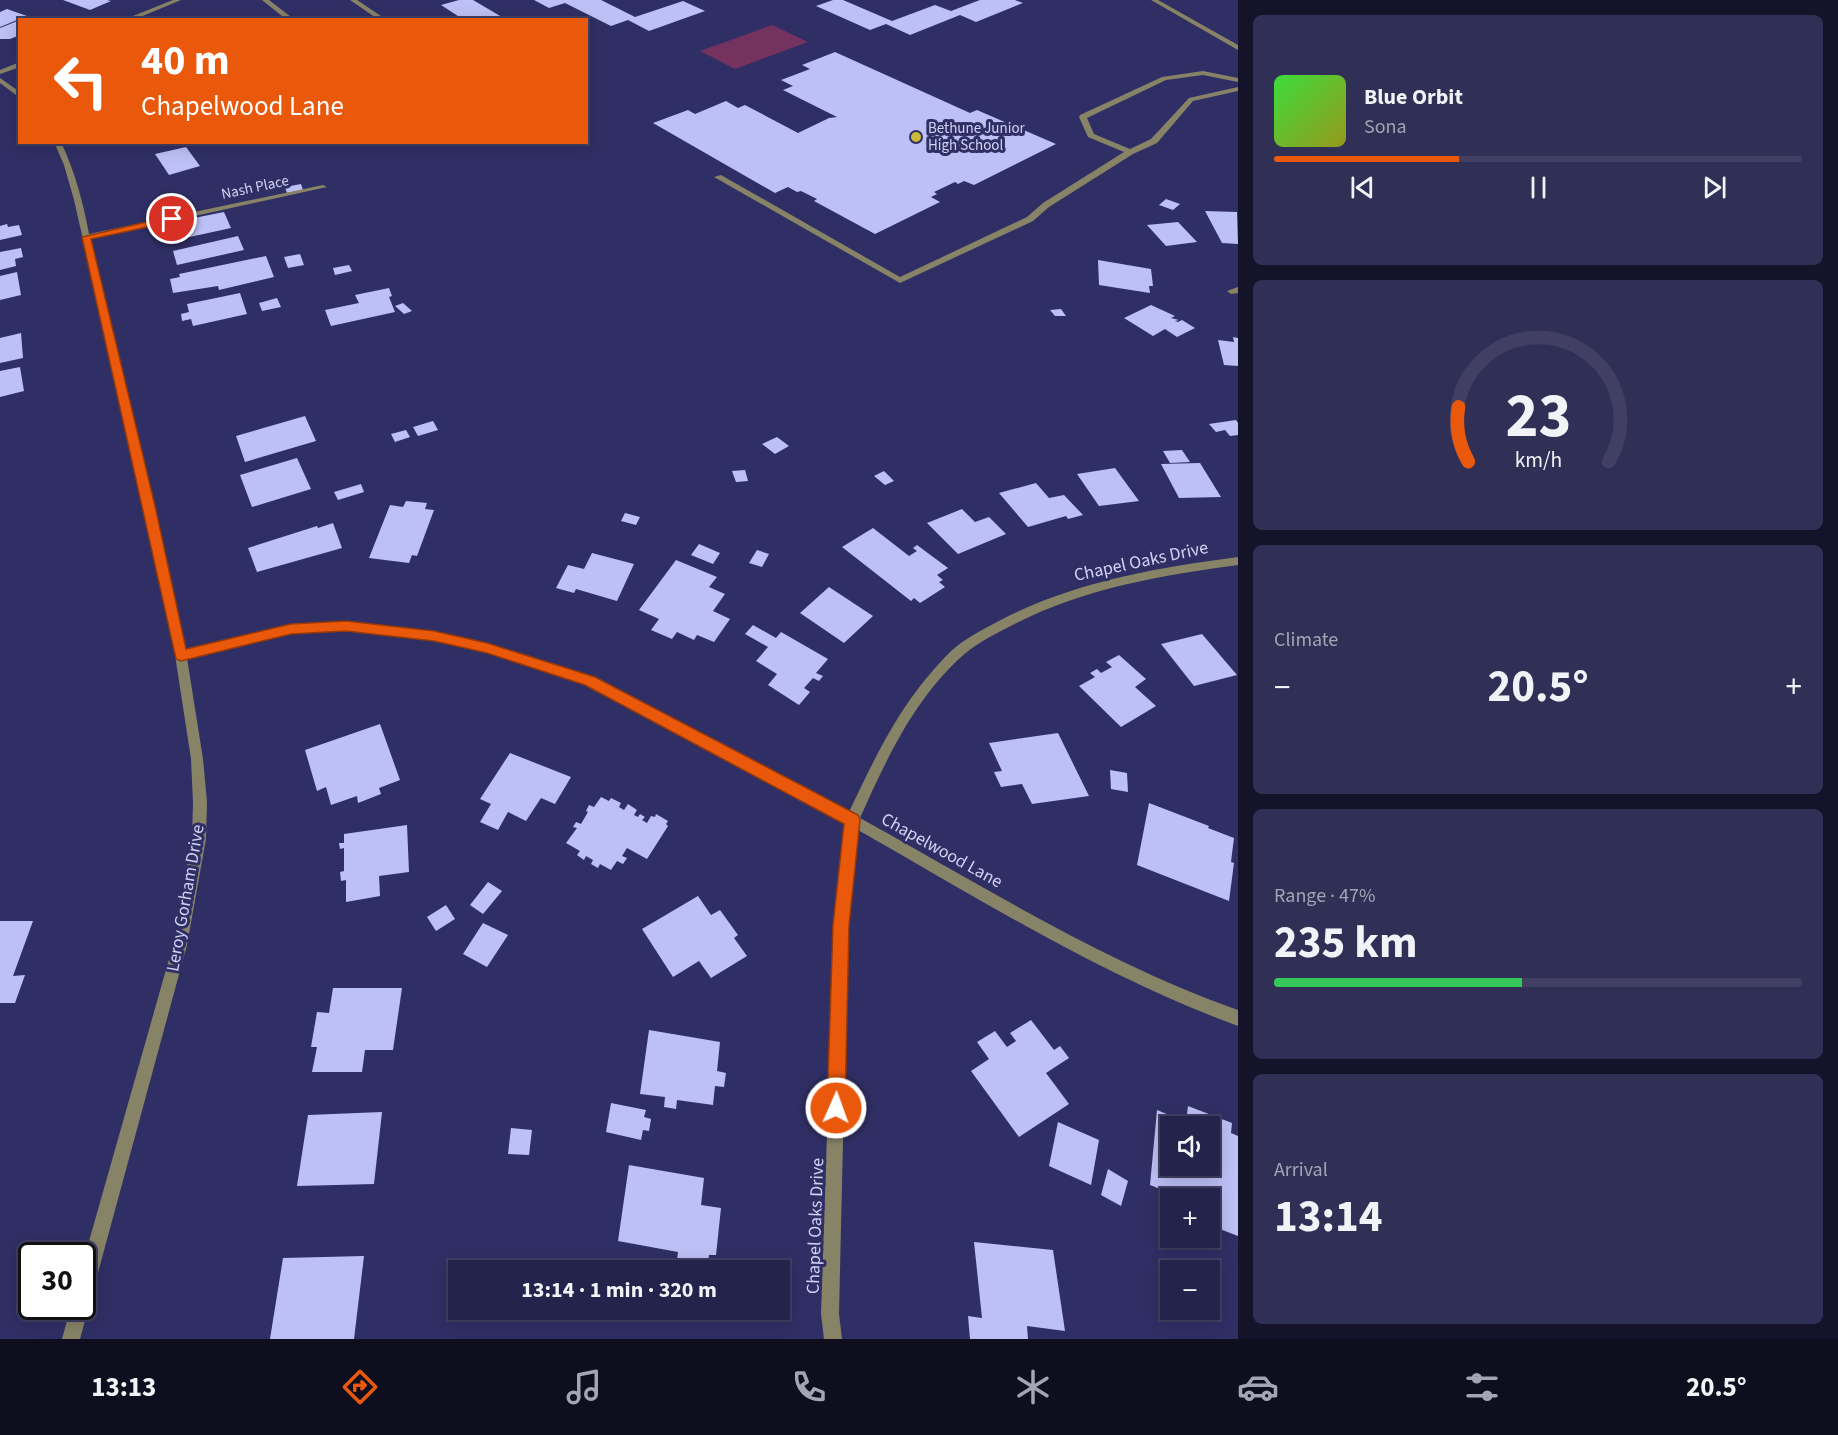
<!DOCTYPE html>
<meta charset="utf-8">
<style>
body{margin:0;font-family:"Source Sans 3",sans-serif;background:#302f56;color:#f1f3f6;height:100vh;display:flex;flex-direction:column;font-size:22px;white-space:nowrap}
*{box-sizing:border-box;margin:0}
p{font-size:20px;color:#a3a4b5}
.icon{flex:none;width:33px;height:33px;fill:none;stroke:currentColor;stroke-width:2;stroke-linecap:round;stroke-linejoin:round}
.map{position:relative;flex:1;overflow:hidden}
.details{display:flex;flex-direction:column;gap:15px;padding:15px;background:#14132a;width:600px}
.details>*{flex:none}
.banner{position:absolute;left:18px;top:18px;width:570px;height:126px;border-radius:0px;box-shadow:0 3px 15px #0003,0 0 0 2px #414064;background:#ea580c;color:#fff;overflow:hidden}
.tools{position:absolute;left:1160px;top:1116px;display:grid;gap:12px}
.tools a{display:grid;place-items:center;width:60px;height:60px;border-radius:0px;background:#24234c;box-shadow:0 3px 15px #0003,0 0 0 2px #414064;font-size:30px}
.speed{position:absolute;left:18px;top:1242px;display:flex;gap:12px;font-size:30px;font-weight:700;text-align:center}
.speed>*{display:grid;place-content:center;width:78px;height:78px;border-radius:50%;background:#24234c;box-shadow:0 3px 15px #0003,0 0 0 2px #414064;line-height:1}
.speed .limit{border:3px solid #111;border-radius:9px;background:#fff;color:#111}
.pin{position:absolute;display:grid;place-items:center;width:51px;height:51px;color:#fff;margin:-26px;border:3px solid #fff;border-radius:50%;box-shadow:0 2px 6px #0007}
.me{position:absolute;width:66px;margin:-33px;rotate:2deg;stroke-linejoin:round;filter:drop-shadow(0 0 4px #0008)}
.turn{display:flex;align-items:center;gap:21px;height:126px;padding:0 24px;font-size:27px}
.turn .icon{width:78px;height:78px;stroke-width:2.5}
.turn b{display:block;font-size:42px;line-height:51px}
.big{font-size:45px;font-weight:700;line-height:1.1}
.details .card{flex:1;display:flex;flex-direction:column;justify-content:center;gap:9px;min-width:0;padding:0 21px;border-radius:9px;background:#302f56}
.details .dial{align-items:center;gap:0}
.dial svg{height:156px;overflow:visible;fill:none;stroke:#414064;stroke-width:7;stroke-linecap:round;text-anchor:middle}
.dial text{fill:#f1f3f6;stroke:none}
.song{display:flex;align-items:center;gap:18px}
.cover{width:72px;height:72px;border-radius:9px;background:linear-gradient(135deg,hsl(120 70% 55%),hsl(60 70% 35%))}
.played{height:6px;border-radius:3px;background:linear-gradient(90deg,#ea580c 35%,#414064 35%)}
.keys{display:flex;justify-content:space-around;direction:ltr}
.heat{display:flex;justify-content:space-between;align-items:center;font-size:33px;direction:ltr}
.charge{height:9px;border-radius:4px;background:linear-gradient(90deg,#34c759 47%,#414064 0)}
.trip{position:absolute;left:448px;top:1260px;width:342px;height:60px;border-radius:0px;background:#24234c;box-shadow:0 3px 15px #0003,0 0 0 2px #414064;font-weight:700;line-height:60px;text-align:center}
.menu{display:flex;height:96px;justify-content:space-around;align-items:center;background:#0e0e1e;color:#a3a4b5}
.menu .icon{width:42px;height:42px}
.menu .current{color:#ea580c}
.menu b{font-size:27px;color:#f1f3f6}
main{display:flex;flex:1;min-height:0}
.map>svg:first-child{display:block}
.green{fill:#74325f}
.building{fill:#bdc0f5;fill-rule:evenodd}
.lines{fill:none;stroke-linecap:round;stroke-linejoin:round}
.service{fill:#878367;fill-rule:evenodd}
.minor{fill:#878367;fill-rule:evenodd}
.tertiary{fill:#878367;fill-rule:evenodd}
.route{fill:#ea580c;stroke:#983908;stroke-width:1.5}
.poi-dot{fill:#cbba39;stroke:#302f65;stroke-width:2}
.labels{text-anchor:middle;stroke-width:6;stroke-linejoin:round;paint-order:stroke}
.far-poi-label{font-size:15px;fill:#d0d3f5;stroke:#302f65;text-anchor:start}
.far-street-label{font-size:15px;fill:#d0d3f5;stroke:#302f65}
.street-label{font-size:18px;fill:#d0d3f5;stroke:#302f65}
</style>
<main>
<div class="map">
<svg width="1238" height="1339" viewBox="0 0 1238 1339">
<rect width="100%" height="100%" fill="#302f65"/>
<path class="green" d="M772 25 808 42 735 69 700 51Z"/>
<g class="building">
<path d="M63 0H107L111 1 90 10Z"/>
<path d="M459 0H473L507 20H464L441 5Z"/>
<path d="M534 0H601L635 17 683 1 705 11 649 31 628 20 611 26 565 3 549 8Z"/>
<path d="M833 0H843L892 21 935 5 951 11 980 0H1015L1023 3 976 22 960 15 910 35 886 24 870 30 816 6Z"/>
<path d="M7 9 27 16 0 27V12Z"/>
<path d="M20 20V35L10 39H0V28Z"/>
<path d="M835 52 970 113 977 110 1056 144 974 185 964 181 958 184 955 182 934 192 937 194 931 197 940 202 875 234 814 201 817 199 801 191 797 192 788 187 775 193 653 123 688 110 695 114 726 101 738 108 745 105 798 133 829 118 837 117 783 90 793 86 781 80 810 69 802 65Z"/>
<path d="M186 147 200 166 169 175 155 154Z"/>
<path d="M301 184 303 190 287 193 285 187Z"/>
<path d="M1166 199 1180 204 1173 210 1159 205Z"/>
<path d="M1205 211 1237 212 1238 244 1222 243Z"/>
<path d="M224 212 231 228 176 240 169 223Z"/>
<path d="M1178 222 1197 242 1166 246 1147 225Z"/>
<path d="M7 224 8 227 19 225 22 235 0 240V226Z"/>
<path d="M238 236 244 250 177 265 173 251Z"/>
<path d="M21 248 23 257 15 259 16 266 0 270V252Z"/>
<path d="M300 254 304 265 288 268 284 257Z"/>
<path d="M266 256 274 277 219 290 218 286 173 293 170 279 180 277 179 274Z"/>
<path d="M1098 260 1151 269 1153 286H1149L1150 293 1099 285Z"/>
<path d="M349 265 352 271 335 275 333 268Z"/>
<path d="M17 272 21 295 0 300V276Z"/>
<path d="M389 288 392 296 389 297 395 312 331 326 325 310 359 303 355 295Z"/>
<path d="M240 293 247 314 193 326 191 319 182 321 181 314 189 312 187 304Z"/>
<path d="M277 298 281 307 262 311 259 303Z"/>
<path d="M403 303 412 311 404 314 395 306Z"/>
<path d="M1151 305 1175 316 1171 318 1179 320 1175 321 1178 322 1182 320 1195 328 1177 337 1165 329 1153 336 1124 318Z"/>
<path d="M1061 309 1066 316H1055L1050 310Z"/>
<path d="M21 333 23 358 0 363V338Z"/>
<path d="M1233 337 1238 338V366L1224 365 1218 340 1234 342Z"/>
<path d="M20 367 24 391 0 397V371Z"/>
<path d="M305 416 316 441 245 462 236 436Z"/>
<path d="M1236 420 1238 423V435L1230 436 1225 430 1216 432 1209 424Z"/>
<path d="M433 421 438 430 418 436 413 427Z"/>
<path d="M406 430 410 437 395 442 391 434Z"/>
<path d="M777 437 789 446 775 454 762 444Z"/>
<path d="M1182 450 1190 462 1170 463 1163 451Z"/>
<path d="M297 458 311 489 252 507 240 475Z"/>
<path d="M1200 463 1221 497 1179 498 1161 464Z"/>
<path d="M1115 468 1139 501 1099 506 1077 474Z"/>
<path d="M745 470 748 481 736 482 732 471Z"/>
<path d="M884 471 894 481 885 485 874 476Z"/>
<path d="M1036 483 1049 498 1064 495 1083 515 1068 519 1066 516 1028 527 999 493Z"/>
<path d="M361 484 364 492 338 500 334 492Z"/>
<path d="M406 501 427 503 425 509 434 510 417 556 412 555 409 563 369 558 390 505 403 507Z"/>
<path d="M962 509 975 522 989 517 1006 534 958 554 927 523Z"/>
<path d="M625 513 640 517 636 525 621 521Z"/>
<path d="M333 523 342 548 257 572 248 548 317 526 318 528Z"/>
<path d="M873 528 909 556 917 551 913 548 917 545 948 568 937 575 943 580 939 582 945 587 920 603 914 598 911 601 842 547Z"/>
<path d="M699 544 720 553 713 564 691 555Z"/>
<path d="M757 550 769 554 762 567 749 563Z"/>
<path d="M592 553 634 564 617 601 576 589 574 593 556 588 568 565 584 569Z"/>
<path d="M676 560 717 577 709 587 725 594 713 611 730 619 714 642 697 635 694 640 677 632 672 639 651 630 659 619 639 610Z"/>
<path d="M829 587 873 616 844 643 800 613Z"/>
<path d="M753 625 776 638 781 632 828 659 816 673 823 676 819 681 813 678 804 688 810 692 799 705 768 685 777 674 756 661 768 647 745 634Z"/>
<path d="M1202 634 1237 675 1194 686 1161 644Z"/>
<path d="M1119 655 1146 679 1135 687 1156 706 1121 727 1079 686 1095 677 1090 673 1097 669 1101 673 1112 667 1106 662Z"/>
<path d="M380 724 400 780 379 788 381 794 358 803 357 796 331 805 326 787 317 791 305 750Z"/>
<path d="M1058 733 1089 796 1032 804 1022 784 1001 787 994 772 1002 771 989 743Z"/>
<path d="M510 753 571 777 555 804 541 798 526 821 508 812 498 830 480 822 491 804 480 799Z"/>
<path d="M1110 770 1127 773 1128 792 1111 789Z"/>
<path d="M601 797 609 801 611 798 621 803 619 807 624 810 628 804 637 810 634 815 638 817 640 814 645 817 642 820 647 823 651 816 655 817 656 814 668 821 666 824 668 826 647 859 627 848 622 856 627 858 623 864 617 861 611 870 600 864 598 868 591 864 593 860 586 856 584 860 577 855 580 851 566 843 577 828 573 827 576 822 581 824 588 812 586 811 589 805 594 807Z"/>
<path d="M1149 803 1209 826 1208 828 1234 838 1231 862 1234 863 1229 901 1137 865Z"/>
<path d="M407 825 409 872 379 876 380 896 346 902V880L341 881 340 872 344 871V848L340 849 339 843H344V834Z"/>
<path d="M488 882 502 891 483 914 470 905Z"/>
<path d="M698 896 711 915 720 910 738 935 734 938 747 956 711 978 699 961 673 977 642 929Z"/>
<path d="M446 905 455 919 436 931 427 917Z"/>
<path d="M0 921H33L13 976 25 975 15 1003H0Z"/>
<path d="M483 923 508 935 487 967 463 954Z"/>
<path d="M333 988H402L393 1050H365L362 1072H312L317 1047H311L317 1012 329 1013Z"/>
<path d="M1031 1020 1054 1050 1060 1046 1069 1058 1046 1073 1069 1104 1019 1137 971 1071 989 1059 977 1042 995 1031 1007 1047 1016 1041 1010 1033Z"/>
<path d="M649 1030 720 1042 717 1071 726 1073 724 1087 715 1086 713 1105 677 1100 676 1109 664 1107 665 1097 640 1094Z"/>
<path d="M611 1103 646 1110 644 1117 651 1119 649 1131 643 1130 641 1140 606 1132Z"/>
<path d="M1188 1106 1232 1123 1231 1133 1238 1136V1236L1212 1226 1213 1211 1209 1209V1198H1183L1150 1185 1157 1110 1186 1122ZM1170 1126H1209V1166H1170Z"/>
<path d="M382 1112 374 1184 297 1186 308 1115Z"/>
<path d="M1058 1122 1099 1140 1091 1185 1049 1166Z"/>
<path d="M511 1128 532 1130 529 1155 508 1154Z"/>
<path d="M629 1165 704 1178 701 1205 721 1208 716 1255H709L707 1270H676L678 1252 618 1241Z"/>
<path d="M1108 1169 1128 1181 1121 1206 1101 1195Z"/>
<path d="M974 1242 1053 1250 1065 1331 1027 1326 1028 1339H970L968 1316 982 1318Z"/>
<path d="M364 1256 354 1339H270L283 1258Z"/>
</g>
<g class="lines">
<g class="service">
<path d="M262 0H269L295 20H287Z"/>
<path d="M350 0H357L387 20H379Z"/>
<path d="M1203 71 1238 78V82L1203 75 1166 80 1087 118 1094 134 1130 149 1151 139 1189 98 1238 87V91L1193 101 1157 143 1133 154 1049 207 1033 221 900 283 714 177 721 175 900 277 1027 217 1043 203 1124 152 1088 137 1079 117 1080 115 1162 77Z"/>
</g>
<g class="minor">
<path d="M173 0H181L133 20H123Z"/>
<path d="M20 62V67L0 74V70Z"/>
<path d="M0 78 20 92V98L0 83Z"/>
<path d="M54 142H61C75 172 83 202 89 234L323 185 327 187 90 239 154 506 186 649 291 624 346 622 434 631 487 643 594 678 849 812C878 751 902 700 951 651 964 639 982 630 997 622 1072 582 1155 568 1238 557V565C1158 576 1079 589 1007 628 991 636 974 645 961 657 913 701 886 760 860 818 983 886 1105 963 1238 1010V1026C1104 977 981 900 858 830L848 925 839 1314 842 1339H824L821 1314 834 925 845 823 586 685 487 653 434 641 346 630 291 634 187 658 203 759 207 802 206 839 187 945 80 1339H62L71 1306H82V1266L173 945 192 839 193 802 191 759 175 655 144 506 74 200 64 165Z"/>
<path d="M1238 287V293L1231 294 1227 291Z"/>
</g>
<path class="tertiary" d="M1151 0H1158L1238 45V50Z"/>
</g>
<path class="route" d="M172 216 176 217V221L91 239 155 506 186 649 291 624 346 621 434 631 487 643 595 677 858 815 860 820 849 925 845 1108 843 1114 836 1117 830 1114 827 1108 833 925 844 824 585 685 487 653 434 641 346 631 291 634 181 661 176 659 82 237Z"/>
<circle class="poi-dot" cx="916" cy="137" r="6"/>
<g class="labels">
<g class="far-poi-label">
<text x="928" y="133">Bethune Junior<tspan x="928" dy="17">High School</tspan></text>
</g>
<g class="far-street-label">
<text transform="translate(255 187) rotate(-12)" y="5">Nash Place</text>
</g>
<g class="street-label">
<text transform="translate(1141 561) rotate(-12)" y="6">Chapel Oaks Drive</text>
<text transform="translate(942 850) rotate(29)" y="6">Chapelwood Lane</text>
<text transform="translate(185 898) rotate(-80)" y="6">Leroy Gorham Drive</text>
<text transform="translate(815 1226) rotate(-88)" y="6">Chapel Oaks Drive</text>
</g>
</g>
</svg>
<div class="tools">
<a><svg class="icon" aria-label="sound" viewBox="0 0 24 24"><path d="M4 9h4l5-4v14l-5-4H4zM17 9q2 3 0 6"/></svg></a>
<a>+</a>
<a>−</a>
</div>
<div class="speed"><div class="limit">30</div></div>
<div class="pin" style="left:172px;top:219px;background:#d93025"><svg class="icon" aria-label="arrive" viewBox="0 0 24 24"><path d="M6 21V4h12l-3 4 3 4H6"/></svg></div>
<svg class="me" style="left:836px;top:1108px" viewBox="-20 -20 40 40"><circle r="17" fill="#ea580c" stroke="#fff" stroke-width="3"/><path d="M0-11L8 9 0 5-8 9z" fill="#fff"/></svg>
<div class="trip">13:14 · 1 min · 320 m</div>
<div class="banner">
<div class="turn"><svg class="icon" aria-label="left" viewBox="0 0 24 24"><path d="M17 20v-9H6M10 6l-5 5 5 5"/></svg><div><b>40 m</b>Chapelwood Lane</div></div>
</div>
</div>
<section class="details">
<div class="card">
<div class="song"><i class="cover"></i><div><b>Blue Orbit</b><p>Sona</p></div></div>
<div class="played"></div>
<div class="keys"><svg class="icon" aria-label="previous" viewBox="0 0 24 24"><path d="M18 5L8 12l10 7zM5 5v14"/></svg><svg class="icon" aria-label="pause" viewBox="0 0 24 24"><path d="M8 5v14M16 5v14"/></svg><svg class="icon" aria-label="next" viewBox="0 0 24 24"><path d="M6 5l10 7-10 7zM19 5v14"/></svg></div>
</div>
<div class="card dial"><svg viewBox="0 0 100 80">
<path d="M14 69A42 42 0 1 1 86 69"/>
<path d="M14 69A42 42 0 0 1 9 41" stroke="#ea580c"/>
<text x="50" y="56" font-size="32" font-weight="700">23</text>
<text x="50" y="72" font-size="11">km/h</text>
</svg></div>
<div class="card"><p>Climate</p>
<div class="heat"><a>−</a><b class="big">20.5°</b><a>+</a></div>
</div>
<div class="card"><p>Range · 47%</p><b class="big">235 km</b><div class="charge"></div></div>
<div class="card"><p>Arrival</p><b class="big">13:14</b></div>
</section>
</main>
<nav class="menu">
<b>13:13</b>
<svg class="icon current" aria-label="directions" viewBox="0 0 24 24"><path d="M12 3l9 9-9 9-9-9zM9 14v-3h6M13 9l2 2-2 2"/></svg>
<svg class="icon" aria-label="music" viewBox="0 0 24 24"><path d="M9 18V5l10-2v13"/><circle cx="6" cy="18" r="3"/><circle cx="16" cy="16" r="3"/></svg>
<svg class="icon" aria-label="phone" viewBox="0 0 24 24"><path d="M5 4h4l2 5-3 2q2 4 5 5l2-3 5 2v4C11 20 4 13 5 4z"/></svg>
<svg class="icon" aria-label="climate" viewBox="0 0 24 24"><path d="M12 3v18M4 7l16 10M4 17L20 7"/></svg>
<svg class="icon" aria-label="car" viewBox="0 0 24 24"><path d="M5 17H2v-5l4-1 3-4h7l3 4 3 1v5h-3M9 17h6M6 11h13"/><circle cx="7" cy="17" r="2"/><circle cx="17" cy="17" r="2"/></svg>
<svg class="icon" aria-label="filters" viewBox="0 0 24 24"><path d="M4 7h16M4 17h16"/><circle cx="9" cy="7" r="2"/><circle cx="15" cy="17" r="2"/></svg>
<b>20.5°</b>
</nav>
